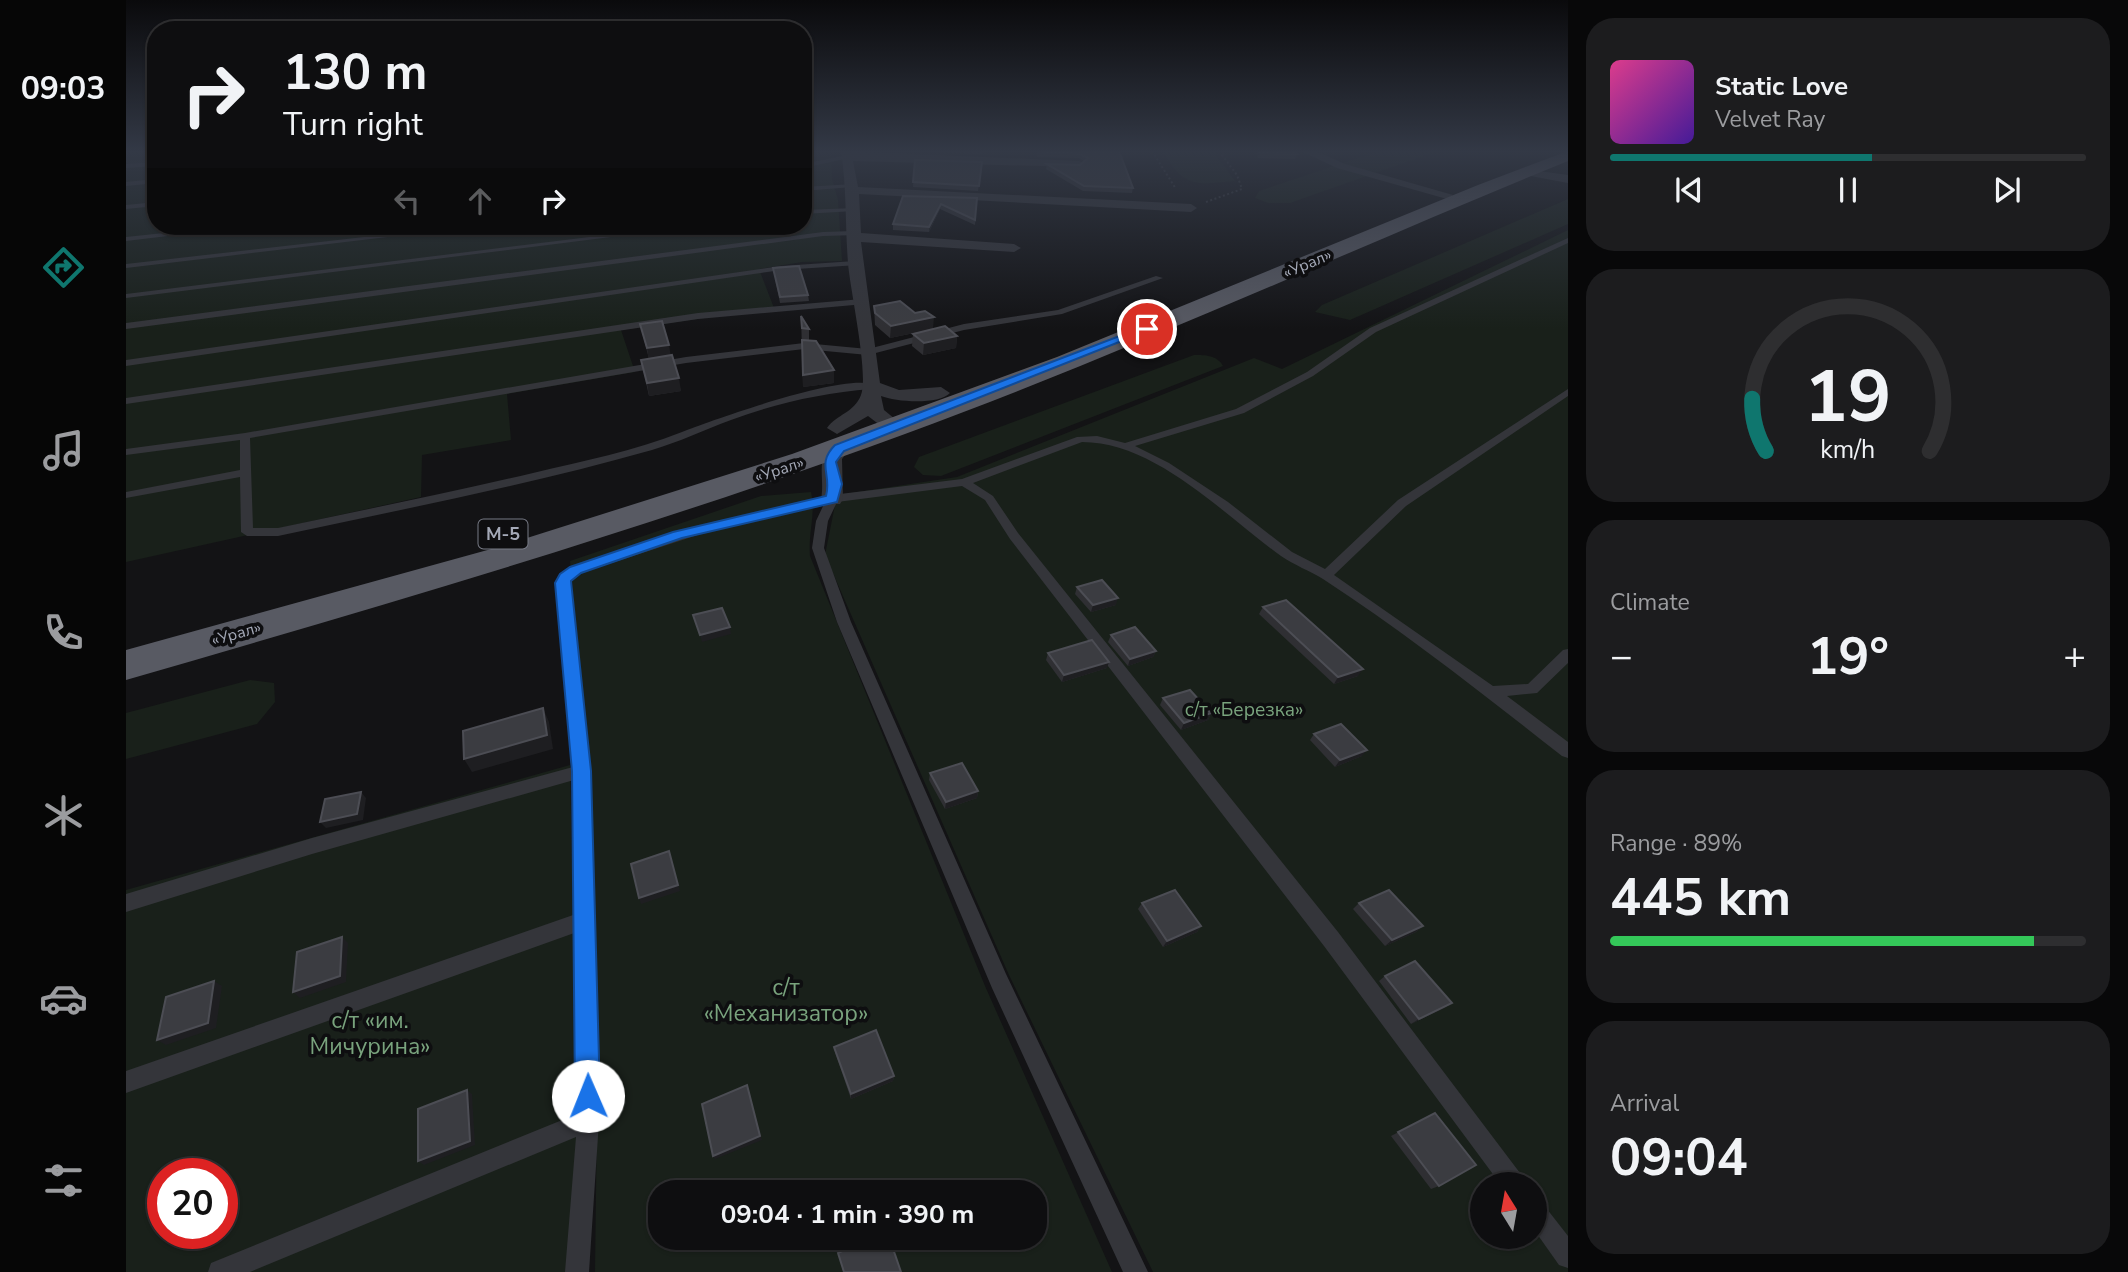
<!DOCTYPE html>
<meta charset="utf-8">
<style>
body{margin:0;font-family:"Nunito Sans",sans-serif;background:#1c1c1e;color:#f1f3f6;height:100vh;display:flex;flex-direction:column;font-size:26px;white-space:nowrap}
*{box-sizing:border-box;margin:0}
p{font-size:23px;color:#9b9c9f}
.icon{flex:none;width:38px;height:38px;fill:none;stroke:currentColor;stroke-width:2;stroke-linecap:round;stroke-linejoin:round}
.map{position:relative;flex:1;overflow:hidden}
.drawer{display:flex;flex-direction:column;gap:18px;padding:18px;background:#080809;width:560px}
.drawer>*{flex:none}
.guide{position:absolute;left:21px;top:21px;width:665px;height:214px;border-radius:28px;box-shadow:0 2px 5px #0004,0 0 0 2px #2e2e30;background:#0e0e10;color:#f1f3f6;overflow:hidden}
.needle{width:46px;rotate:349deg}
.tools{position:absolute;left:1344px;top:1172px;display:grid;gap:14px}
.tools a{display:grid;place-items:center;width:77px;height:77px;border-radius:50%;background:#0e0e10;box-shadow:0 2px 5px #0004,0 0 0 2px #2e2e30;font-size:35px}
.speed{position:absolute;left:21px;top:1158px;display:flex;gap:14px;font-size:35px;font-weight:700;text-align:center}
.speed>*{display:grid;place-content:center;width:91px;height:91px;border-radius:50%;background:#0e0e10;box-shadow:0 2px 5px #0004,0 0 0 2px #2e2e30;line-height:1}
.speed .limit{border:10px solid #d22;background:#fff;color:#111}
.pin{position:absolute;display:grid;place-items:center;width:60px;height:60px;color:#fff;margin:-30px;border:4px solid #fff;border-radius:50%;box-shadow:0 2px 7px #0007}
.me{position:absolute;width:77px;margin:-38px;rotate:359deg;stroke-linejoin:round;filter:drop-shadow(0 0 5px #0008)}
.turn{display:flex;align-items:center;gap:24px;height:147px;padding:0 21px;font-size:32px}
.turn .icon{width:91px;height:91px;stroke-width:2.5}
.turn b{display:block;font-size:49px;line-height:60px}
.lanes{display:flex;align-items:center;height:66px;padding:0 21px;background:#0003;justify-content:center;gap:35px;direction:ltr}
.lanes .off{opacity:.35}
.big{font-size:52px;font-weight:700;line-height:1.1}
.drawer .tile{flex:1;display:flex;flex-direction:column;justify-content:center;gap:10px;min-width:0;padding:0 24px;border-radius:28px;background:#1c1c1e}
.drawer .dial{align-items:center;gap:0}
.dial svg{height:182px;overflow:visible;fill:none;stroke:#2e2e30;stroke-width:7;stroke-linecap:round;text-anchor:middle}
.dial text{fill:#f1f3f6;stroke:none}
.song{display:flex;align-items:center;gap:21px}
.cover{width:84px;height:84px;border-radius:10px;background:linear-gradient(135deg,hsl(330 70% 55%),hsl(260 70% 35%))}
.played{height:7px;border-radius:4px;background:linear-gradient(90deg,#0f766e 55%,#2e2e30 55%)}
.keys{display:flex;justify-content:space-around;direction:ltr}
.heat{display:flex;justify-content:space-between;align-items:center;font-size:38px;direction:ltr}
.charge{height:10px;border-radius:5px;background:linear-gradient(90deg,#34c759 89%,#2e2e30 0)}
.trip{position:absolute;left:522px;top:1180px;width:399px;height:70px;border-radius:28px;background:#0e0e10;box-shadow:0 2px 5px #0004,0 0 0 2px #2e2e30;font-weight:700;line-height:70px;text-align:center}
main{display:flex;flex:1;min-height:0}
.tabs{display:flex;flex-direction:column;width:126px;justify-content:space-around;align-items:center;background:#060606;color:#9b9c9f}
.tabs .icon{width:49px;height:49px}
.tabs .active{color:#0f766e}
.tabs b{font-size:32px;color:#f1f3f6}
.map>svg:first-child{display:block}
.green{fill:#19201a;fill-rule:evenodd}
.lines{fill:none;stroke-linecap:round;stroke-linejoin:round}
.path{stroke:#3a3c41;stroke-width:2;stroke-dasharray:2 2.5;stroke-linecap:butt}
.service{fill:#34353a;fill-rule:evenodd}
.minor{fill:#34353a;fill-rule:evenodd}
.trunk{fill:#585a63;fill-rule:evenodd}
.wall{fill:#2f2f33}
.shaded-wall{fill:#1e1e21}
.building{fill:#3b3c41;stroke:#4c4d54;stroke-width:2}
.route{fill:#1a73e8;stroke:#114b97;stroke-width:2}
.labels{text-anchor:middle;stroke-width:7;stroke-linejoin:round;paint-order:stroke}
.far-street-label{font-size:16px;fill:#a4a9b7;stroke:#0e0e10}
.shield{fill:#0e0e10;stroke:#777a85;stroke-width:2}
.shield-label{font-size:18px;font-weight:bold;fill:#a4a9b7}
.park-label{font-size:19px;fill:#79a37d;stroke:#0e0e10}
.near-park-label{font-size:23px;fill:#79a37d;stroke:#0e0e10}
</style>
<main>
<nav class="tabs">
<b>09:03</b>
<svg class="icon active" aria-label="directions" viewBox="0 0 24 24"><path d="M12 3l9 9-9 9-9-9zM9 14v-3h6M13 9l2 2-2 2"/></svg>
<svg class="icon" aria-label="music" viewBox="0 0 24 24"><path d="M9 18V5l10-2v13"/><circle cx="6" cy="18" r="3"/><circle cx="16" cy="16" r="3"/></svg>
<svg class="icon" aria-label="phone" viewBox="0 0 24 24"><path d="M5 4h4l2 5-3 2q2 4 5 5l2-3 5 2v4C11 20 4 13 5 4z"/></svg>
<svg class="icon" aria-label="climate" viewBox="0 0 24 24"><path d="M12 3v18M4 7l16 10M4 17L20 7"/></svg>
<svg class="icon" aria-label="car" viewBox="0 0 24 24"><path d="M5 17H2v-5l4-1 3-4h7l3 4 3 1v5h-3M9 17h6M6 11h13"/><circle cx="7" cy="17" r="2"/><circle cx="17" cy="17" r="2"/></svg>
<svg class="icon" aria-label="filters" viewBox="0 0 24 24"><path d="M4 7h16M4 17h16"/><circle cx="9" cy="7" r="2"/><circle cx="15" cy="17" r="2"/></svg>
</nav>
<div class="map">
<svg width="1442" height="1272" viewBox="0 0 1442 1272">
<rect width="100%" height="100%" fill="#131315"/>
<g class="green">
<path d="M0 151H30V226H677V151H705L706 179 712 200 716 261 676 262 633 269 648 308 495 330 509 372 381 394 385 440 296 455 295 497 0 562Z"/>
<path d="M1036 151H1087L1109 181C1068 185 1059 188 1036 151Z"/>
<path d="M1253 151H1312L1164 203H1142L1129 198 1133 191Z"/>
<path d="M1442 199V224L1224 320 1189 312 1196 305Z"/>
<path d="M1442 230V1272H1027L883 975 699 555 711 495 831 477 1128 358 1156 369ZM1356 1185H1409V1237H1356Z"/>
<path d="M1068 355C1079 355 1091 355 1097 366L815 476 797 475 788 467 793 457Z"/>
<path d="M685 492C690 514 682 533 684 556L859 986 986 1272H469L471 1114 464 772 444 561 635 496ZM534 1192H908V1237H534Z"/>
<path d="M124 680 148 683 149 702 131 724 0 759V713Z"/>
<path d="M444 765 451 1112 446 1272H0V890ZM37 1174H96V1234H37Z"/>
</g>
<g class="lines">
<g class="path">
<path d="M1026 151 1050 189"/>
<path d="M1080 202 1116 189 1111 175 1093 151"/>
</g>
<g class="service">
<path d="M721 155 723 158 677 168V164Z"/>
<path d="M30 162V166L0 168V164Z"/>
<path d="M30 179V183L0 186V182Z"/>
<path d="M728 184 726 187 677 191V187Z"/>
<path d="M30 202V206L0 209V205Z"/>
<path d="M730 208 728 211 677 214V210Z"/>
<path d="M104 226H126L0 241V237Z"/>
<path d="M335 226H355L0 268V264Z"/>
<path d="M553 226H572L0 298V294Z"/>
<path d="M728 231 731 235 697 236 0 329V323L697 232Z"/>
<path d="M1442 238V243L1250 332 1187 376 1118 413 1009 446 1043 463 1102 502 1166 552 1199 569 1272 500 1442 389V396L1280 506 1208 575 1367 686 1402 684 1437 650 1442 649V663L1411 693 1381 696 1442 742V758L1436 756C1358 695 1280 633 1197 579 1184 571 1168 565 1155 556 1099 516 1030 442 956 442L847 483 867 496 892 533 1212 932 1397 1177 1401 1185H1375L1198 946 884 539 859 500 836 486 711 502 702 521 698 548 725 622 880 974 1022 1272H997L866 988 711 622 686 548 690 521 698 504 590 529 455 573 443 584 464 771 469 920 473 1121 463 1272H439L450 1137 124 1272H82L85 1263 451 1114V932L0 1093V1071L450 914 448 780 186 854 0 912V894L186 838 447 767 429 583 445 567 587 522 706 495 836 479 951 437 971 436 999 443 1110 409 1181 372 1244 328Z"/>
<path d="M729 261H732V265L655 270 0 366V360L655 266Z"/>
<path d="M1030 276 1037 278 936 314 838 330 742 355 678 349 560 363 124 438 127 528H152C237 510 322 493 407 473 457 461 508 451 556 432 586 420 726 370 750 386L745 389C697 393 650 403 605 420 578 430 553 442 526 450 403 485 277 509 152 536H121L115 532 114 477 0 498V492L114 470V440L0 455V449L119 433 560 357 678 343 742 349 838 324 932 310Z"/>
<path d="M736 299 740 302 739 304 572 319 0 404V398L572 313Z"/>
<path d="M1409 1200 1417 1204 1442 1236V1268L1433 1265 1409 1231Z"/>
</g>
<g class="minor">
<path d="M715 151 953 161 959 164 953 167 727 161 732 187 1065 204 1071 208 1065 212 733 194 735 233 888 244 895 248 888 252 735 242 754 383 773 390 815 387 824 393C813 405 770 402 755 396L758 410 780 428 777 432H763L742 416 711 434 701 428C711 414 728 413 735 395 743 374 724 290 722 263 719 224 721 191 715 151Z"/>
<path d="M1175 151H1190L1219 164 1327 195 1321 199 1211 168Z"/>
<path d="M1398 169 1442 175V183L1394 174 1392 172Z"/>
<path d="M714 442 721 444 724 448 716 459 717 499 714 504H698L695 499C700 479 686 449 714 442Z"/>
</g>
<path class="trunk" d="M1442 151V161C1221 251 1003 352 779 434 523 528 262 604 0 680V650L376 546 666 454 931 357 1352 185Z"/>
</g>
<g class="wall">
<path d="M789 151H858L857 154Z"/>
<path d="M910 151H993L1007 188 1006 193 957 191 920 169 921 164 954 165 958 161 953 158 911 157Z"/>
<path d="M1130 151H1168L1171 154 1169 159 1132 158Z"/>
<path d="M789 160 856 162 852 191 787 187Z"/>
<path d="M777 196 851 198 849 225 814 209 803 232 767 230V224Z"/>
<path d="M647 268 682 295 683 301 654 303Z"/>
<path d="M748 306 807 329 831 336 830 348 797 355 786 346 787 334 798 331 764 338 749 325Z"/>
<path d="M675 316 683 329V340L708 383 677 387Z"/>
<path d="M514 324 545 355 555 391 523 396 515 360 523 359Z"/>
<path d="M951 587 990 605 965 612 949 594Z"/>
<path d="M1137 607 1232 676 1208 684 1133 614Z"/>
<path d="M985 635 1030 651 1027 657 1002 666 982 642Z"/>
<path d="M922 653 981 668 936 682 920 660Z"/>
<path d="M1037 698 1085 713 1082 720 1055 730 1034 705Z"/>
<path d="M1188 734 1236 756 1209 767 1184 740Z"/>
<path d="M804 773 852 791 851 798 819 809 803 780Z"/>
<path d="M1016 903 1075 926 1071 932 1037 947 1012 909Z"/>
<path d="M1233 903 1297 926 1290 932 1259 946 1227 909Z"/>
<path d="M1259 976 1326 1003 1318 1008 1285 1024 1253 981Z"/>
<path d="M708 1047 768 1076 767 1081 725 1099 709 1052Z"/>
<path d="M1309 1113 1313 1186 1305 1189 1265 1136Z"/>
</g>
<g class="shaded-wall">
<path d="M815 204 814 209 803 232V227Z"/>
<path d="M808 317 807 329 764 338 765 326Z"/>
<path d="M831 336 830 348 797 355 798 343Z"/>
<path d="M543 345 545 357 523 361 521 348Z"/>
<path d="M708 370V383L677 387V375Z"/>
<path d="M553 378 555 391 523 396 521 383Z"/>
<path d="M992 598 990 605 965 612 967 605Z"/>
<path d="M604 627 605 634 576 642 574 635Z"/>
<path d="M1030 651 1027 657 1002 666 1004 659Z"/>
<path d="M983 662 981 668 936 682 938 675Z"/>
<path d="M1237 669 1232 676 1208 684 1212 677Z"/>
<path d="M417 708 423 722 427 749 346 772 338 759Z"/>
<path d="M1085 713 1082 720 1055 730 1058 723Z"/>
<path d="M1241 750 1236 756 1209 767 1214 760Z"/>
<path d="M852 791 851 798 819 809 820 802Z"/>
<path d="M235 792 240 798 237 820 200 828 194 822Z"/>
<path d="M543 851 554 891 515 904 513 898Z"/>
<path d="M1075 926 1071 932 1037 947 1041 941Z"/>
<path d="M1297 926 1290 932 1259 946 1266 940Z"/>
<path d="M216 937 222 943 220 982 174 998 167 992Z"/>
<path d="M88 981 96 986 90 1028 40 1045 31 1040Z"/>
<path d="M1326 1003 1318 1008 1285 1024 1293 1019Z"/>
<path d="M768 1076 767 1081 725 1099V1094Z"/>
<path d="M621 1085 636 1140 589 1159 587 1156Z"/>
<path d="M341 1090 346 1094 349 1145 298 1165 292 1161Z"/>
</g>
<g class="building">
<path d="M912 151H993L1007 188 958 186 921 164 954 165 962 158 954 154Z"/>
<path d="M1133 151H1168L1171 154 1134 153Z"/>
<path d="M789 160 856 162 853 186 787 182Z"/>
<path d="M777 196 851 198 849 220 815 204 803 227 767 224Z"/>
<path d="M673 266 682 295 654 297 647 268Z"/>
<path d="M774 301 789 313 799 311 808 317 765 326 749 313 748 306Z"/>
<path d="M675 316 683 329 676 328Z"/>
<path d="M536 321 543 345 521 348 514 324Z"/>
<path d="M819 326 831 336 798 343 787 334Z"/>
<path d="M676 340 690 341 708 370 677 375Z"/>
<path d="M546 355 553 378 521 383 515 360Z"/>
<path d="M976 580 992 598 967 605 951 587Z"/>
<path d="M1160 600 1237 669 1212 677 1137 607Z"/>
<path d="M596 608 604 627 574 635 567 615Z"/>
<path d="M1009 627 1030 651 1004 659 985 635Z"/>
<path d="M966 640 983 662 938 675 922 653Z"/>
<path d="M1064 690 1085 713 1058 723 1037 698Z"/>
<path d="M417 708 421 735 338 759 337 731Z"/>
<path d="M1215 724 1241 750 1214 760 1188 734Z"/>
<path d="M836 763 852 791 820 802 804 773Z"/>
<path d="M235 792 231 814 194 822 199 799Z"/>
<path d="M543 851 552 885 513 898 505 864Z"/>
<path d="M1049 890 1075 926 1041 941 1016 903Z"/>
<path d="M1263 890 1297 926 1266 940 1233 903Z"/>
<path d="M216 937 214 976 167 992 171 952Z"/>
<path d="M1289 961 1326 1003 1293 1019 1259 976Z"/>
<path d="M88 981 82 1023 31 1040 40 997Z"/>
<path d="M750 1030 768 1076 725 1094 708 1047Z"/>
<path d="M621 1085 634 1136 587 1156 576 1104Z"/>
<path d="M341 1090 344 1141 292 1161V1109Z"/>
<path d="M1309 1113 1350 1165 1313 1186 1272 1132Z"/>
<path d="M746 1237H763L775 1272H718L712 1253Z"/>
</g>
<linearGradient id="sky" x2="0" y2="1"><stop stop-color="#0a0a0c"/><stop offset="0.46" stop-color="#333946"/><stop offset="1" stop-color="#333946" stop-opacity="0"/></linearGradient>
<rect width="1442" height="329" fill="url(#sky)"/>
<path class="route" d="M1017 327 1026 329 718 451 710 462 716 484 711 502 556 538 455 573 445 581 465 771 474 1096 470 1104 462 1108 453 1104 449 1096 446 771 429 583 434 574 444 567 547 532 700 496C706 474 690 464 709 445Z"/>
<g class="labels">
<g class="far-street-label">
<text transform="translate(1181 263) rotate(-23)" y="6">«Урал»</text>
<text transform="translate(653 469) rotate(-18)" y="6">«Урал»</text>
<text transform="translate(110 633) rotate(-16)" y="6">«Урал»</text>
</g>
<rect class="shield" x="352.5" y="519.5" width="49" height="29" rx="5"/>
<g class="shield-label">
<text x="377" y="540">М-5</text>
</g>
<g class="park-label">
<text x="1118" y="716">с/т «Березка»</text>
</g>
<g class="near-park-label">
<text x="660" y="995">с/т<tspan x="660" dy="26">«Механизатор»</tspan></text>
<text x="244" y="1028">с/т «им.<tspan x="244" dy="26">Мичурина»</tspan></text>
</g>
</g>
</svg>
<div class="tools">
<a><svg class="needle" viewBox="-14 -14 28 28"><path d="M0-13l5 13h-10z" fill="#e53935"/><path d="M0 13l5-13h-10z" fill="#9b9c9f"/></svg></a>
</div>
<div class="speed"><div class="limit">20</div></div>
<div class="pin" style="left:1021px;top:329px;background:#d93025"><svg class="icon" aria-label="arrive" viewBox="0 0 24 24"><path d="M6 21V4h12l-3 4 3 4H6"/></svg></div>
<svg class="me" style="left:462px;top:1096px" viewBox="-20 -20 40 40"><circle r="19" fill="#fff"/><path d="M0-13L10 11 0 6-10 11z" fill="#1a73e8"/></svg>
<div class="trip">09:04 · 1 min · 390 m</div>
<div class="guide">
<div class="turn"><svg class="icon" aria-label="right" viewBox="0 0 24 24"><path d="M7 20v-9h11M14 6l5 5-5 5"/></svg><div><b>130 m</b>Turn right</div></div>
<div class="lanes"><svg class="icon off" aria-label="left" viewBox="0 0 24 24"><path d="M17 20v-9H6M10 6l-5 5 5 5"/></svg><svg class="icon off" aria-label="ahead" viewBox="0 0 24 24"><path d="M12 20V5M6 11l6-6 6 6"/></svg><svg class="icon" aria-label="right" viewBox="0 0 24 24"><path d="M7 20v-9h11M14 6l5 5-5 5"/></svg></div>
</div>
</div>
<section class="drawer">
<div class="tile">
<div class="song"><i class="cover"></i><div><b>Static Love</b><p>Velvet Ray</p></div></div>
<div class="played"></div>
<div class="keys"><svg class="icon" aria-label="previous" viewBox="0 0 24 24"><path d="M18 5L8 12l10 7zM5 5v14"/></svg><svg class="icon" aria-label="pause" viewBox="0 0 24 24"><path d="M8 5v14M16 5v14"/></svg><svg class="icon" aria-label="next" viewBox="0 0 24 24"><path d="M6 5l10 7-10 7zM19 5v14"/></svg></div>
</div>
<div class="tile dial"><svg viewBox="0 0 100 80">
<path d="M14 69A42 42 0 1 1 86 69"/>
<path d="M14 69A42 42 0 0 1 8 46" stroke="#0f766e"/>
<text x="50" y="56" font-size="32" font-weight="700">19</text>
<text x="50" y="72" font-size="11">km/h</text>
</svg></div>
<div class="tile"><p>Climate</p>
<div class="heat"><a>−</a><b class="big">19°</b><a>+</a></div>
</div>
<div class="tile"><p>Range · 89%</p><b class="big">445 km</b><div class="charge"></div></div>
<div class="tile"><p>Arrival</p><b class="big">09:04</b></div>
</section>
</main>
